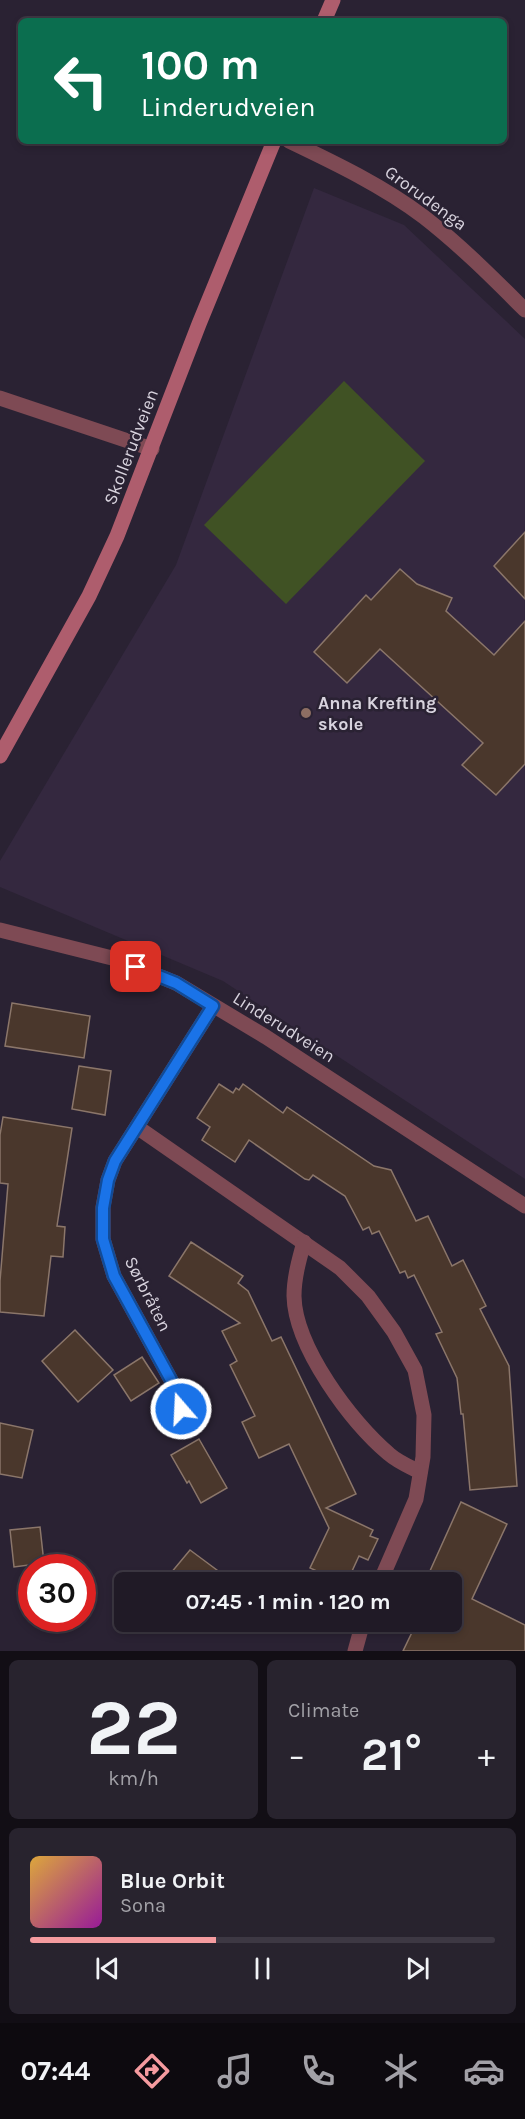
<!DOCTYPE html>
<meta charset="utf-8">
<style>
body{margin:0;font-family:Karla,sans-serif;background:#28232e;color:#f1f3f6;height:100vh;display:flex;flex-direction:column;font-size:22px;white-space:nowrap}
*{box-sizing:border-box;margin:0}
p{font-size:20px;color:#a2a1a7}
.icon{flex:none;width:33px;height:33px;fill:none;stroke:currentColor;stroke-width:2;stroke-linecap:round;stroke-linejoin:round}
.map{position:relative;height:1651px;overflow:hidden}
.details{display:flex;flex-direction:column;gap:9px;padding:9px;background:#120e15;flex:1}
.details>*{flex:none}
.banner{position:absolute;left:18px;top:18px;width:489px;height:126px;border-radius:9px;box-shadow:0 3px 9px #0003,0 0 0 2px #3d3843;background:#0b6e4f;color:#fff;overflow:hidden}
.speed{position:absolute;left:18px;top:1554px;display:flex;gap:12px;font-size:30px;font-weight:700;text-align:center}
.speed>*{display:grid;place-content:center;width:78px;height:78px;border-radius:50%;background:#201a26;box-shadow:0 3px 9px #0003,0 0 0 2px #3d3843;line-height:1}
.speed .limit{border:9px solid #d22;background:#fff;color:#111}
.pin{position:absolute;display:grid;place-items:center;width:51px;height:51px;color:#fff;margin:-26px;border-radius:12px;box-shadow:0 3px 9px #0006}
.me{position:absolute;width:66px;margin:-33px;rotate:341deg;stroke-linejoin:round;filter:drop-shadow(0 0 4px #0008)}
.turn{display:flex;align-items:center;gap:21px;height:126px;padding:0 24px;font-size:27px}
.turn .icon{width:78px;height:78px;stroke-width:2.5}
.turn b{display:block;font-size:42px;line-height:51px}
.big{font-size:45px;font-weight:700;line-height:1.1}
.details .tile{flex:1;display:flex;flex-direction:column;justify-content:center;gap:9px;min-width:0;padding:0 21px;border-radius:9px;background:#28232e}
.details .dial{align-items:center;gap:0}
.dial b{font-size:78px;line-height:1}
.song{display:flex;align-items:center;gap:18px}
.cover{width:72px;height:72px;border-radius:9px;background:linear-gradient(135deg,hsl(40 70% 55%),hsl(300 70% 35%))}
.played{height:6px;border-radius:3px;background:linear-gradient(90deg,#f59b9f 40%,#3d3843 40%)}
.keys{display:flex;justify-content:space-around;direction:ltr}
.heat{display:flex;justify-content:space-between;align-items:center;font-size:33px;direction:ltr}
.details .tiles{flex:1;display:grid;gap:9px;grid-template-columns:1fr 1fr}
.tile:last-child{grid-column:span 2}
.trip{position:absolute;left:114px;top:1572px;width:348px;height:60px;border-radius:9px;background:#201a26;box-shadow:0 3px 9px #0003,0 0 0 2px #3d3843;font-weight:700;line-height:60px;text-align:center}
.tab-bar{display:flex;height:96px;justify-content:space-around;align-items:center;background:#0d0a0f;color:#a2a1a7}
.tab-bar .icon{width:42px;height:42px}
.tab-bar .current{color:#f59b9f}
.tab-bar b{font-size:27px;color:#f1f3f6}
.map>svg:first-child{display:block}
.built{fill:#34283f}
.green{fill:#405224}
.building{fill:#4a372c;stroke:#8b766a;stroke-width:1.5}
.lines{fill:none;stroke-linecap:round;stroke-linejoin:round}
.street{stroke:#7e4a54;stroke-width:15}
.secondary{stroke:#ae5d6d;stroke-width:15}
.route-casing{stroke:#114b97;stroke-width:15}
.route{stroke:#1a73e8;stroke-width:10}
.education-dot{fill:#8d6e63;stroke:#2a2233;stroke-width:2}
.labels{text-anchor:middle;stroke-width:5;stroke-linejoin:round;paint-order:stroke}
.street-label{font-size:18px;fill:#d8d3de;stroke:#2a2233}
.poi-label{font-size:18px;font-weight:bold;fill:#d8d3de;stroke:#2a2233;text-anchor:start}
</style>
<div class="map">
<svg width="525" height="1651" viewBox="0 0 525 1651">
<rect width="100%" height="100%" fill="#2a2233"/>
<path class="built" d="M314 188 404 225 525 339V1179L223 981 0 887V861L176 565Z"/>
<path class="green" d="M344 381 425 461 286 604 204 525Z"/>
<g class="building">
<path d="M525 532V599L494 566Z"/>
<path d="M400 569 417 584 452 598 446 611 494 655 525 621V764L496 795 462 765 483 743 380 649 347 683 314 652 366 595 371 600Z"/>
<path d="M12 1003 90 1016 84 1058 5 1046Z"/>
<path d="M79 1066 111 1071 105 1115 72 1109Z"/>
<path d="M219 1084 233 1093 236 1088 239 1090 243 1084 283 1113 287 1107 374 1166 391 1170 416 1221 428 1216 452 1266 463 1260 486 1306 480 1309 509 1366 517 1486 470 1490 463 1414H461L457 1378 436 1334 442 1332 414 1275 408 1278 405 1271 400 1273 379 1231 372 1234 369 1227 363 1230 345 1196 313 1175 309 1180 305 1179 249 1140 235 1162 202 1140 210 1127 197 1118Z"/>
<path d="M3 1117 72 1128 57 1226 65 1227 63 1257 51 1256 44 1316 0 1312V1281L8 1184 0 1183V1135Z"/>
<path d="M191 1242 243 1276 238 1283 248 1291 272 1341 281 1337 356 1494 326 1508 373 1530 370 1536 378 1539 368 1560 359 1556 347 1582H341L310 1568 329 1528 289 1444 259 1458 242 1422 255 1416 230 1365 237 1361 222 1331 240 1323 169 1276Z"/>
<path d="M75 1330 113 1370 78 1402 42 1361Z"/>
<path d="M142 1357 159 1383 131 1401 114 1375Z"/>
<path d="M0 1423 33 1430 22 1478 0 1474Z"/>
<path d="M199 1439 227 1488 201 1503 189 1481 187 1483 171 1455Z"/>
<path d="M461 1502 507 1524 472 1599 525 1625V1651H403L417 1622H452V1582H425Z"/>
<path d="M40 1527 44 1563 14 1567 10 1530Z"/>
<path d="M190 1550 233 1582H173L176 1578 170 1574Z"/>
</g>
<g class="lines">
<g class="street">
<path d="M289 141C335 163 383 186 424 217 460 245 492 277 525 310"/>
<path d="M0 398 152 449"/>
<path d="M0 930 116 959 176 983 266 1037 525 1206"/>
<path d="M137 1127 340 1268 368 1296 394 1332 415 1370 424 1415 423 1457 416 1499 380 1582"/>
<path d="M304 1242C299 1260 294 1278 294 1296 295 1347 351 1422 389 1454 398 1462 410 1467 420 1472"/>
<path d="M181 1409 177 1391 114 1276 103 1239V1207L108 1180 115 1161 213 1006"/>
<path d="M355 1651 363 1622"/>
</g>
<g class="secondary">
<path d="M324 21 333 0"/>
<path d="M0 756 89 596 117 536 199 324 274 141"/>
</g>
</g>
<g class="lines">
<g class="route-casing">
<path id="route" d="M136 967 176 983 213 1006 115 1161 108 1180 103 1208V1239L114 1276 177 1391 181 1409"/>
</g>
<use href="#route" class="route"/>
</g>
<circle class="education-dot" cx="306" cy="713" r="6"/>
<g class="labels">
<g class="street-label">
<text transform="translate(426 198) rotate(36)" y="6">Grorudenga</text>
<text transform="translate(131 447) rotate(-69)" y="6">Skollerudveien</text>
<text transform="translate(284 1027) rotate(32)" y="6">Linderudveien</text>
<text transform="translate(148 1294) rotate(63)" y="6">Sørbråten</text>
</g>
<g class="poi-label">
<text x="318" y="709">Anna Krefting<tspan x="318" dy="21">skole</tspan></text>
</g>
</g>
</svg>
<div class="speed"><div class="limit">30</div></div>
<div class="pin" style="left:136px;top:967px;background:#d93025"><svg class="icon" aria-label="arrive" viewBox="0 0 24 24"><path d="M6 21V4h12l-3 4 3 4H6"/></svg></div>
<svg class="me" style="left:181px;top:1409px" viewBox="-20 -20 40 40"><circle r="17" fill="#1a73e8" stroke="#fff" stroke-width="3"/><path d="M0-11L8 9 0 5-8 9z" fill="#fff"/></svg>
<div class="trip">07:45 · 1 min · 120 m</div>
<div class="banner">
<div class="turn"><svg class="icon" aria-label="left" viewBox="0 0 24 24"><path d="M17 20v-9H6M10 6l-5 5 5 5"/></svg><div><b>100 m</b>Linderudveien</div></div>
</div>
</div>
<section class="details">
<div class="tiles">
<div class="tile dial"><b>22</b><p>km/h</p></div>
<div class="tile"><p>Climate</p>
<div class="heat"><a>−</a><b class="big">21°</b><a>+</a></div>
</div>
<div class="tile">
<div class="song"><i class="cover"></i><div><b>Blue Orbit</b><p>Sona</p></div></div>
<div class="played"></div>
<div class="keys"><svg class="icon" aria-label="previous" viewBox="0 0 24 24"><path d="M18 5L8 12l10 7zM5 5v14"/></svg><svg class="icon" aria-label="pause" viewBox="0 0 24 24"><path d="M8 5v14M16 5v14"/></svg><svg class="icon" aria-label="next" viewBox="0 0 24 24"><path d="M6 5l10 7-10 7zM19 5v14"/></svg></div>
</div>
</div>
</section>
<nav class="tab-bar">
<b>07:44</b>
<svg class="icon current" aria-label="directions" viewBox="0 0 24 24"><path d="M12 3l9 9-9 9-9-9zM9 14v-3h6M13 9l2 2-2 2"/></svg>
<svg class="icon" aria-label="music" viewBox="0 0 24 24"><path d="M9 18V5l10-2v13"/><circle cx="6" cy="18" r="3"/><circle cx="16" cy="16" r="3"/></svg>
<svg class="icon" aria-label="phone" viewBox="0 0 24 24"><path d="M5 4h4l2 5-3 2q2 4 5 5l2-3 5 2v4C11 20 4 13 5 4z"/></svg>
<svg class="icon" aria-label="climate" viewBox="0 0 24 24"><path d="M12 3v18M4 7l16 10M4 17L20 7"/></svg>
<svg class="icon" aria-label="car" viewBox="0 0 24 24"><path d="M5 17H2v-5l4-1 3-4h7l3 4 3 1v5h-3M9 17h6M6 11h13"/><circle cx="7" cy="17" r="2"/><circle cx="17" cy="17" r="2"/></svg>
</nav>
